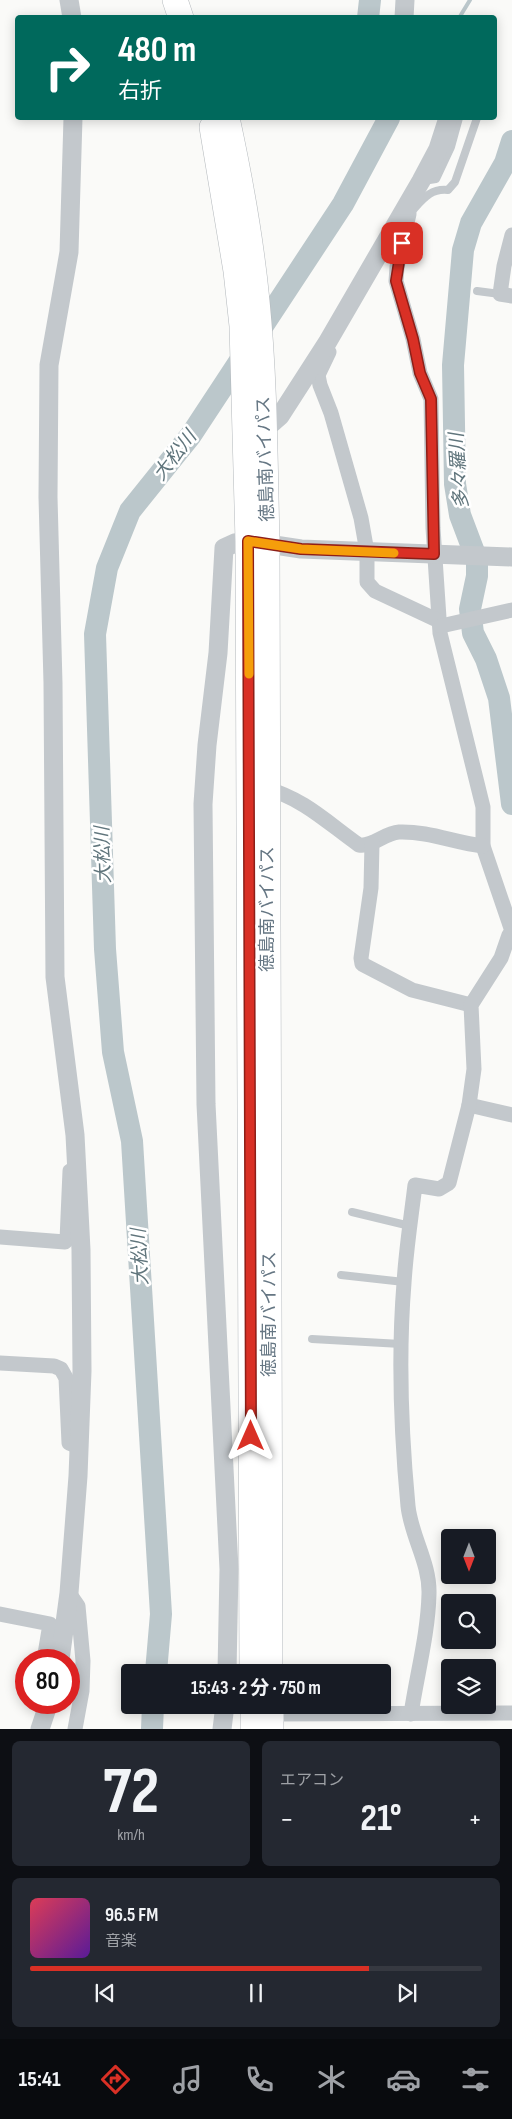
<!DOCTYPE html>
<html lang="ja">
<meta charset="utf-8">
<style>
body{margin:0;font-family:"Sofia Sans Condensed","Noto Sans JP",sans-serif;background:#242831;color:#f1f3f6;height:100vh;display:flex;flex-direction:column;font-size:19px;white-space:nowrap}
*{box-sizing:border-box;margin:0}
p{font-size:16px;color:#9ea1a6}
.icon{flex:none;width:28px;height:28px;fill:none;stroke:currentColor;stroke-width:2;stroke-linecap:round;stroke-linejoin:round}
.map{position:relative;height:1729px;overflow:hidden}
.drawer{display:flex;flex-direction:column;gap:12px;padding:12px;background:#0d0f14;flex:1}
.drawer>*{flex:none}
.guide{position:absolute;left:15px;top:15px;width:482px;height:105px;border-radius:5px;box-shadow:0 2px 12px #0003;background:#00695c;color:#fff;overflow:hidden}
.needle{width:32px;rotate:180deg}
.buttons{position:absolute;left:441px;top:1529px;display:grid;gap:10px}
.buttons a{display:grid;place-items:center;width:55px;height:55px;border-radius:5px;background:#171b24;box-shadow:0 2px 12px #0003;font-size:25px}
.speed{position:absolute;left:15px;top:1649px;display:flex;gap:10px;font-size:25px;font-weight:700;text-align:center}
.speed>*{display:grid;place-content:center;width:65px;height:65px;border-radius:50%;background:#171b24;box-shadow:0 2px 12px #0003;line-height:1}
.speed .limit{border:8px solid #d22;background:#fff;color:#111}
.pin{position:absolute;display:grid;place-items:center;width:42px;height:42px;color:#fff;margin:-21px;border-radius:10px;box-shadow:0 2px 8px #0006}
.me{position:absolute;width:55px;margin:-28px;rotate:0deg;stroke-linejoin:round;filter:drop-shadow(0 0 4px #0008)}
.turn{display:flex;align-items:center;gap:18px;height:105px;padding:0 20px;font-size:22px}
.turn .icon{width:65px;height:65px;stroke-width:2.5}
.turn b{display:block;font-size:35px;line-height:42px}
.big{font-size:38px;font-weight:700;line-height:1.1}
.drawer .widget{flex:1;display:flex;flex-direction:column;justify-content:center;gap:8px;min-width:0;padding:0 18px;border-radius:8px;background:#242831}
.drawer .dial{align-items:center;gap:0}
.dial b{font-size:65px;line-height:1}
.song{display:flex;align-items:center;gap:15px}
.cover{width:60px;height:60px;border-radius:8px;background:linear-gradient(135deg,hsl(350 70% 55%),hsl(270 70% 35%))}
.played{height:5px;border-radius:2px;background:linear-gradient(90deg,#d93025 75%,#363941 75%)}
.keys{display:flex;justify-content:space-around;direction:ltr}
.heat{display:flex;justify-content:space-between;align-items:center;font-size:28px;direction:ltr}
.drawer .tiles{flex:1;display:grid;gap:12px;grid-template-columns:1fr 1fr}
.widget:last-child{grid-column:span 2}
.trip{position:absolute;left:121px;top:1664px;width:270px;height:50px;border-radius:5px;background:#171b24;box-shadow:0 2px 12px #0003;font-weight:700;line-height:50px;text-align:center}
.menu{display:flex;height:80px;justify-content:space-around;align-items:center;background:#090b0e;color:#9ea1a6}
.menu .icon{width:35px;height:35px}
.menu .selected{color:#d93025}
.menu b{font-size:22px;color:#f1f3f6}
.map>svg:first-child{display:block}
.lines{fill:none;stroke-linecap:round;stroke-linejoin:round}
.stream{stroke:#bbc7cb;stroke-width:4}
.river{stroke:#bbc7cb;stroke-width:22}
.trunk-casing{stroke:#b4b9bd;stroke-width:26}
.service{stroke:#c3c8cc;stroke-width:8}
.minor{stroke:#c3c8cc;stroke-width:15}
.tertiary{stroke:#c3c8cc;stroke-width:19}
.trunk{stroke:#fff;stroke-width:25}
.route-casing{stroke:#8d1f18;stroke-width:12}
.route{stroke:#d93025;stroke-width:9}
.slow{stroke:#f59e0b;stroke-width:9}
.labels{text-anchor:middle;stroke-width:5;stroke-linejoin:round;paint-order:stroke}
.street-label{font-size:18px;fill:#657683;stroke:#fff}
.water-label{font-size:19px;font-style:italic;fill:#60757c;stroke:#fff}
</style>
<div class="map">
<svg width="512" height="1729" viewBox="0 0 512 1729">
<rect width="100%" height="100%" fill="#fafaf8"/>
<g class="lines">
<path class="stream" d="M459 18 470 0"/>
<g class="river">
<path d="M368 18 370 0"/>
<path d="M512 141 505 163 471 223 463 250 453 365 455 484 460 515 477 560V576L470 609 473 633 486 659 499 698 512 804"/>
<path d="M156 1672 161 1614 132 1141 113 1052 105 949 95 634 107 568 130 511 191 435 343 204 389 118"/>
<path d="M152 1729 153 1705"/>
</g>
<g class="trunk-casing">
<g id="trunk">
<path d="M175 0 181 18"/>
<path d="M227 118C240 178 251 239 257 301 265 381 265 463 267 543L270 1672"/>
<path d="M212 127 236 271 242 326 248 541 252 1672"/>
<path d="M253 1705V1729"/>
<path d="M271 1705V1729"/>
</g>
</g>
<g class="service">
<path d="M423 181 436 179 451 147 459 118"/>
<path d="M412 211C423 199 431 188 448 190L455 182 477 118"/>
<path d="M477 291 500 294"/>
<path d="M352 1212 410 1226"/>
<path d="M341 1275 404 1282"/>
<path d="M312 1339 401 1344"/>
</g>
<g class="minor">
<path d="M406 206 409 214 397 267 396 281 413 339 420 373 431 399 433 528 440 633 483 807V846L512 931"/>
<path d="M512 235 504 266 500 294 512 296"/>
<path d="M329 352 318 375 320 385 331 413 361 518 367 552V582L375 591 439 621"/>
<path d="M441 626 512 610"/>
<path d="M267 789C303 798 329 824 359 845 373 847 384 833 399 832 429 831 455 843 483 846"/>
<path d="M372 843 371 888 361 958 362 964 412 990 471 1005"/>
<path d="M469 1105 512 1115"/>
<path d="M0 1237 65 1242 67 1240 70 1171 72 1170"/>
<path d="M0 1363 54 1366 61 1369 66 1378 69 1443 79 1447"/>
<path d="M69 1593 78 1606 83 1661 82 1691 75 1729"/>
<path d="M0 1614 50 1624 44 1660"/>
<path d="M411 1714C417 1674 428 1634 429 1594 430 1563 411 1536 408 1506 401 1432 398 1357 404 1283 406 1250 411 1218 415 1185L439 1189 449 1183 469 1105 474 1069 471 1005 501 958 509 935 512 933"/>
<path d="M265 1719 271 1714 512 1713"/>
</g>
<g class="tertiary">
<path d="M69 0 72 18"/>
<path d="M404 18 405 0"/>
<path d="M264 430 280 416 327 343 421 181 438 149 448 118"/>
<path d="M60 1660 69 1593 78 1476 82 1371 81 1250 75 1135 55 977 53 683 48 497 49 365 69 252 73 118"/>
<path d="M227 1672 229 1569 206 1104 203 804 207 745 218 653 224 548 235 543 248 541 301 549 512 557"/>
<path d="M40 1729 49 1702"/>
<path d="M222 1729 225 1705"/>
</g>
<use href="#trunk" class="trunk"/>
</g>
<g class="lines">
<g class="route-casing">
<path id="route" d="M251 1436 248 541 301 549 434 554 431 399 420 373 413 339 396 281 402 243"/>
</g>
<use href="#route" class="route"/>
<path class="slow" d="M249 674 248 541 301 549 394 553"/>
</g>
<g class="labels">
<g class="street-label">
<text transform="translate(265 459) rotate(-92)" y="6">徳島南バイパス</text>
<text transform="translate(267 909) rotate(-90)" y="6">徳島南バイパス</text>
<text transform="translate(269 1314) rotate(-90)" y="6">徳島南バイパス</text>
</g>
<g class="water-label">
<text transform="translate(174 455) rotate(-52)" y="7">大松川</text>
<text transform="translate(458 471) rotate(-94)" y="7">多々羅川</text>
<text transform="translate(102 855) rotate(-92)" y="7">大松川</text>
<text transform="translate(139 1257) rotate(-93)" y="7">大松川</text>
</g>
</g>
</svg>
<div class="buttons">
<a><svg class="needle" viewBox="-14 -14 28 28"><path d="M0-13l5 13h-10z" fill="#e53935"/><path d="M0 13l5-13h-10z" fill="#9ea1a6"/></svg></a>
<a><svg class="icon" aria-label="search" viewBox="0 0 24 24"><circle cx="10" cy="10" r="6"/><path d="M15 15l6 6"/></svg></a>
<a><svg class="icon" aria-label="layers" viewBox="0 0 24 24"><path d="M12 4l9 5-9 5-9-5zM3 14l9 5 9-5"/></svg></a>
</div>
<div class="speed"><div class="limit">80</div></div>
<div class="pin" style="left:402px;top:243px;background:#d93025"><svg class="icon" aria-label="arrive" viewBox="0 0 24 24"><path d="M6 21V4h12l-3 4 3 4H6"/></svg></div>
<svg class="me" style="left:251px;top:1436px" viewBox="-20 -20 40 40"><path d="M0-17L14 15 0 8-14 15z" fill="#d93025" stroke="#fff" stroke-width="4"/></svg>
<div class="trip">15:43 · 2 分 · 750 m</div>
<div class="guide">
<div class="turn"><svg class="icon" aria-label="right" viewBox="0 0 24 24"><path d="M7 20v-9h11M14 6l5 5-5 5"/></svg><div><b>480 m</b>右折</div></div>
</div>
</div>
<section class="drawer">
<div class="tiles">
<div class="widget dial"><b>72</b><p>km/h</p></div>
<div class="widget"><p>エアコン</p>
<div class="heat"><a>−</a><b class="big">21°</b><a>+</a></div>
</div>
<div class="widget">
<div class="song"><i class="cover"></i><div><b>96.5 FM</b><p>音楽</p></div></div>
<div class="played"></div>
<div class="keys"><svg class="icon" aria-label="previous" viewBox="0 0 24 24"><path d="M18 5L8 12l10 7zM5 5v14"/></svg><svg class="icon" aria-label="pause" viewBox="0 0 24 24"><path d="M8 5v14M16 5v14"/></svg><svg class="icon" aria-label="next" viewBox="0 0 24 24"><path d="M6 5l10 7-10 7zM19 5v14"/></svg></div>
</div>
</div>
</section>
<nav class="menu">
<b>15:41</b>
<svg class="icon selected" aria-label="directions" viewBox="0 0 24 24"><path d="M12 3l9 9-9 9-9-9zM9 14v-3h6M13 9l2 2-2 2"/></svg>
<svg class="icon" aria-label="music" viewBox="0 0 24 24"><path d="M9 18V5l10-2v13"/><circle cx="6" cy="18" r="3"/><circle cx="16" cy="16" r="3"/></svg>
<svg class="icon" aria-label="phone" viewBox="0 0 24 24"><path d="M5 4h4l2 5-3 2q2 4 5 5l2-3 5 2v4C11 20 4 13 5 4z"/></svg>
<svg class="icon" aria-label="climate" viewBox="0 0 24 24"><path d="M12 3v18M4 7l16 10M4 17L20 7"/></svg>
<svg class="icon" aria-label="car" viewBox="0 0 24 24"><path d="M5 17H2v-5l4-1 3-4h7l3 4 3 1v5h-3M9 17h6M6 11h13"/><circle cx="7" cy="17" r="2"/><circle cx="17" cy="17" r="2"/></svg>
<svg class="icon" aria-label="filters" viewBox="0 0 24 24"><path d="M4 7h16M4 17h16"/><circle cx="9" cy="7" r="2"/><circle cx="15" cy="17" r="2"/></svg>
</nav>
